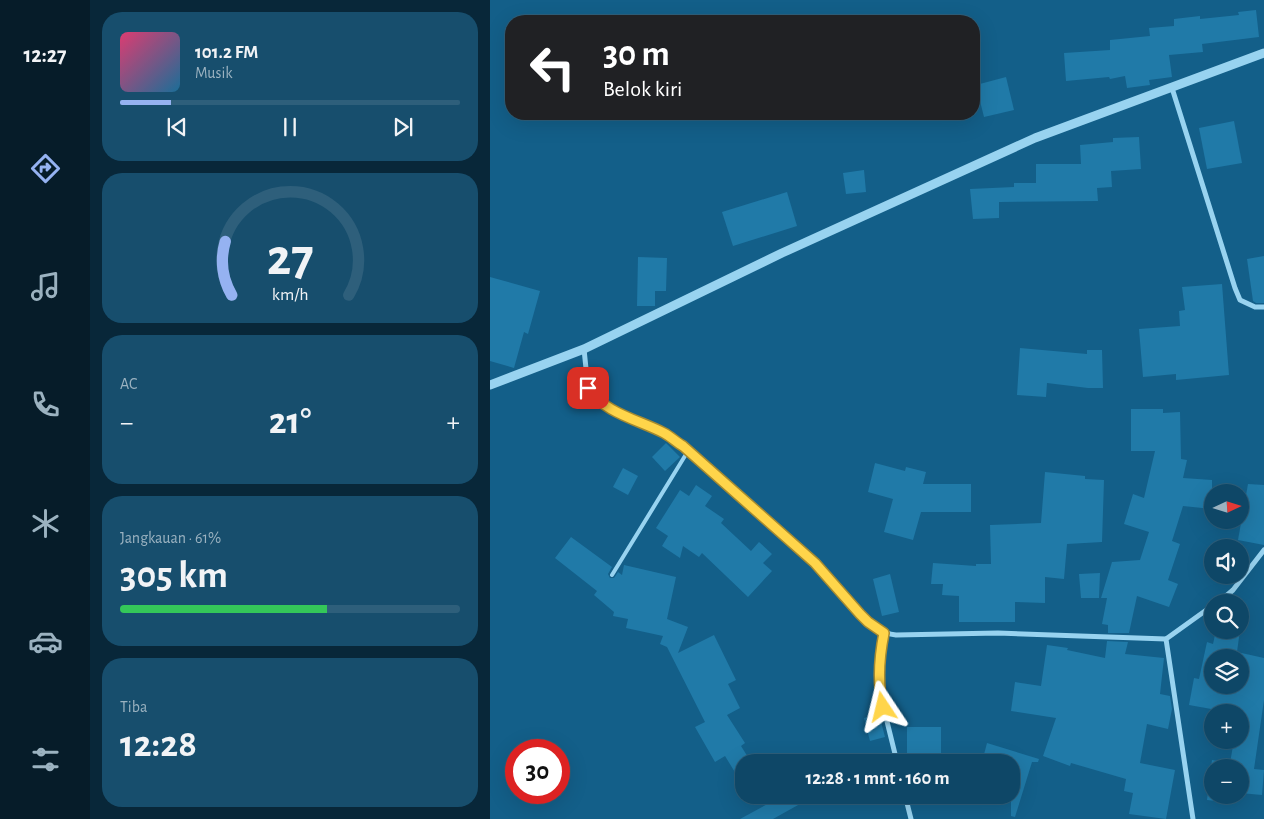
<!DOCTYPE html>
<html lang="id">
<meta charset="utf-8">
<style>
body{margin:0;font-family:"Alegreya Sans",sans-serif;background:#174e6d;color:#f1f3f6;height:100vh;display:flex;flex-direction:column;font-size:19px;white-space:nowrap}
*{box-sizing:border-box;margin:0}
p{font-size:16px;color:#9bb2c0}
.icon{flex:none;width:28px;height:28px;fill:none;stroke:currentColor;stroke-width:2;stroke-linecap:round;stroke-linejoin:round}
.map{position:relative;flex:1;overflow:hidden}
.sheet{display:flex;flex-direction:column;gap:12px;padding:12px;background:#082739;width:400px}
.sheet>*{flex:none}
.banner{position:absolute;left:15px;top:15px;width:475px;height:105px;border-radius:20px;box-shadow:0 5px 20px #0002,0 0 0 1px #2e5f7b;background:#202124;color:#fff;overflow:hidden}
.needle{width:32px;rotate:86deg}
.buttons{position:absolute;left:714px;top:484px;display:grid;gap:10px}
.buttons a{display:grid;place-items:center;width:45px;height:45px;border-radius:50%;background:#0e4767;box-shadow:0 5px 20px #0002,0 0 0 1px #2e5f7b;font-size:25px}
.speed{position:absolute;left:15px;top:739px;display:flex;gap:10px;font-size:25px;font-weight:700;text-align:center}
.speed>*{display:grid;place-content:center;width:65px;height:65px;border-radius:50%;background:#0e4767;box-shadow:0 5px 20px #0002,0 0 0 1px #2e5f7b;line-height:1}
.speed .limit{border:8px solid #d22;background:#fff;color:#111}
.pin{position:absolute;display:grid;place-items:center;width:42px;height:42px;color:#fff;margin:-21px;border-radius:10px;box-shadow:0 2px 8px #0006}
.me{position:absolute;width:55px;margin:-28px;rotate:350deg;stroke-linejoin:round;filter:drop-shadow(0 0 4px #0008)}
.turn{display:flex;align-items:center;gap:18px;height:105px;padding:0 15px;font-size:22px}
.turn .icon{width:65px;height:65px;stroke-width:2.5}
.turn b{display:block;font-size:35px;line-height:42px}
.big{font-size:38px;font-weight:600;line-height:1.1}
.sheet .widget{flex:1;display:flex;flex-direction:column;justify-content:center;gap:8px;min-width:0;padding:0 18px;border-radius:20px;background:#174e6d}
.sheet .dial{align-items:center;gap:0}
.dial svg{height:130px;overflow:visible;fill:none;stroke:#2e5f7b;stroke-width:7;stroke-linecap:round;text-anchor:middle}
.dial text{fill:#f1f3f6;stroke:none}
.song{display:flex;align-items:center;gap:15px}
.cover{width:60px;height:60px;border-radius:8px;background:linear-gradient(135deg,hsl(340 70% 55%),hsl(200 70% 35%))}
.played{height:5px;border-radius:2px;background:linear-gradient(90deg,#95b2f1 15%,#2e5f7b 15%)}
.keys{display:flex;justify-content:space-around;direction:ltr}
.heat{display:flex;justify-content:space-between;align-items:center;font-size:28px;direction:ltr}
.charge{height:8px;border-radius:4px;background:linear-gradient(90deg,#34c759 61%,#2e5f7b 0)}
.trip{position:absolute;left:245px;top:754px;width:285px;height:50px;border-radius:20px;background:#0e4767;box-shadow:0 5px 20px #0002,0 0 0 1px #2e5f7b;font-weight:600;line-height:50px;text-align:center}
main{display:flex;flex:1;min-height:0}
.dock{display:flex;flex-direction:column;width:90px;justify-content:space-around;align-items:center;background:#061c29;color:#9bb2c0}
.dock .icon{width:35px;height:35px}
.dock .on{color:#95b2f1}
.dock b{font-size:22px;color:#f1f3f6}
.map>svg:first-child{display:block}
.building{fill:#207aa8;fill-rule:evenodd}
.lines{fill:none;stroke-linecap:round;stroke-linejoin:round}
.service{stroke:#98d3f0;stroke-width:4}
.minor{stroke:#98d3f0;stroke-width:5}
.tertiary{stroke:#98d3f0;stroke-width:9}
.route-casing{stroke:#a68a30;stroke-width:12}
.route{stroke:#ffd54a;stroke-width:9}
</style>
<main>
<nav class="dock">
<b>12:27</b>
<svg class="icon on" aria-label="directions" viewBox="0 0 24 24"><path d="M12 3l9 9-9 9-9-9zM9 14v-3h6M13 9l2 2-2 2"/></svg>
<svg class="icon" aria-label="music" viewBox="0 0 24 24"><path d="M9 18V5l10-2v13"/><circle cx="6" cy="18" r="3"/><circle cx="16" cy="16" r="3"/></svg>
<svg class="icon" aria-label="phone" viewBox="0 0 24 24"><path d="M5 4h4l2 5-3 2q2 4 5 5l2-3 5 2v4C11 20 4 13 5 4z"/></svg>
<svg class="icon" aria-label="climate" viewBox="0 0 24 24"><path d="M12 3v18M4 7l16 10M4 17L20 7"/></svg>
<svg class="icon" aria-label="car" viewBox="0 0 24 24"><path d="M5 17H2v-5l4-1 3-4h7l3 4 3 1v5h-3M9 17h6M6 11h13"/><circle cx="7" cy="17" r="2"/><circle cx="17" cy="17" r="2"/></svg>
<svg class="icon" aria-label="filters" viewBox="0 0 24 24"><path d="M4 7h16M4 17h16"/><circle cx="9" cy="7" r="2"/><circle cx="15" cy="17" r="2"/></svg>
</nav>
<section class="sheet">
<div class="widget">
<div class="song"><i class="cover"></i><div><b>101.2 FM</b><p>Musik</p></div></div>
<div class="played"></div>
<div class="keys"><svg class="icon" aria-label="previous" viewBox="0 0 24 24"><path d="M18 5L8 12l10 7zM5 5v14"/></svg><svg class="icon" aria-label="pause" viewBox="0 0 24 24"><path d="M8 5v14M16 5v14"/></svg><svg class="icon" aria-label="next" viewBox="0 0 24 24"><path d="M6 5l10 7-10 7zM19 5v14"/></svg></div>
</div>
<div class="widget dial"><svg viewBox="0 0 100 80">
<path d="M14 69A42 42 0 1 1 86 69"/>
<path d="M14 69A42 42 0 0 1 10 36" stroke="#95b2f1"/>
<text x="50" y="56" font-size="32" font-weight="700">27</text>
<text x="50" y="72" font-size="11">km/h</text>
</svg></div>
<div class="widget"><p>AC</p>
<div class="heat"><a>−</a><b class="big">21°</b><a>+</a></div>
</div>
<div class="widget"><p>Jangkauan · 61%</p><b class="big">305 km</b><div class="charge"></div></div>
<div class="widget"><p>Tiba</p><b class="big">12:28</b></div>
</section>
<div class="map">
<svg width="774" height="819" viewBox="0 0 774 819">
<rect width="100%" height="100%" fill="#135f89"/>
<g class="building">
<path d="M766 10 769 37 712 44 713 52 679 55 682 77 659 80 660 85 637 88 635 76 620 79 619 77 576 81 574 53 620 50V40L660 36 659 28 684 26V19L710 16V19L749 15 748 12Z"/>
<path d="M516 77 524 110 494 117 486 85Z"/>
<path d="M744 121 752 163 717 169 709 128Z"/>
<path d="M649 137 651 169 621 171 622 187 607 188 608 201 509 202V218L483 219 480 189 524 187V183H546V164H591L590 145 623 142V138Z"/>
<path d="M374 170 376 192 356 194 353 173Z"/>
<path d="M297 192 307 226 243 246 232 212Z"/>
<path d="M774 256V303H766L763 301 757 259Z"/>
<path d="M148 257 177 258 176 291H165V306H147Z"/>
<path d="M0 277 50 291 38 334 34 332 24 368 0 361Z"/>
<path d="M732 284 739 375 686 380V374L653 377 649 329 690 326 689 311 695 310 692 287Z"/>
<path d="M530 348 597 354V350H612L613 388H598L557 383 556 397 527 395Z"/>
<path d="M641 409H673V413L690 412 691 459 697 460 693 478 722 480V509L693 506 682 541 690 544 678 580 688 584 679 607 647 596 639 633H618V625L612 624 617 598H611L622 562 650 560 659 532 634 524 643 494 654 498 665 451H641Z"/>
<path d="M176 443 190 457 175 471 162 457Z"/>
<path d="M385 463 415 471 416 467 436 472 433 484H481V512H431L423 540 394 532 403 499 378 492Z"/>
<path d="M133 468 148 476 138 495 123 487Z"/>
<path d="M555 472 595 476V479L614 480 612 542 577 544 574 579 555 577V603L525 602V622H469V596L452 595 453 584H441L443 563 486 566V564H501L500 525 551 523Z"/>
<path d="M758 484 774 485V545L748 540Z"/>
<path d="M206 485 222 496 215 506 234 519 231 523 261 551 269 542 282 554 273 563 282 571 258 597 212 553 209 557 193 546 190 558 172 546 178 536 166 528 190 490 199 496Z"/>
<path d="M81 537 122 567 118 574 120 578H124L128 572 132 575 134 565 186 577 177 619 198 627 188 653 224 635 246 680 238 684 250 708 237 715 255 743 251 746 261 762H254V787L235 756 225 762 205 727 215 722 177 647 170 644 173 636 136 628 138 619 123 616 124 612 104 595 107 591 65 558Z"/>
<path d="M610 573 609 598H591L589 574Z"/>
<path d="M400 574 409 612 392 616 383 579Z"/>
<path d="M726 630H750L747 652 774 658V700L764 769 774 770 772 795 750 793V768H722V795H745L744 803 717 800 722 760 740 763 744 740H750V712H727V710L699 705 704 678 709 679 717 642 723 644ZM722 658H750V685H722Z"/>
<path d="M617 641 638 642 635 654 674 658 670 694 680 696 682 709 678 729 657 724 650 763 685 770 676 819 639 814 643 793 634 791 636 779 581 763 580 766 553 756 566 718 521 711 525 682 551 686 557 645 578 648 577 650 615 658Z"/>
<path d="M389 714 395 737 380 741 374 718Z"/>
<rect x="417" y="727" width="34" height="31"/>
<path d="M497 743 549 759 548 762H542L525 817 521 816V762H492Z"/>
<path d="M294 795H326L283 819H250Z"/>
</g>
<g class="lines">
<path class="service" d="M122 575 198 451"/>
<g class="minor">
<path d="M682 88 745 288 750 300 765 307H774"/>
<path d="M94 349 98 388 103 396 116 406 176 434 193 446 325 563 370 615C381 626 391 633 406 635L508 633 676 639"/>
<path d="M729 602 743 590 774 550"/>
<path d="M394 633 390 650 389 689 407 762"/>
<path d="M415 795 421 819"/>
<path d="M703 819 676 639 722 606"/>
</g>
<path class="tertiary" d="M0 385 94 349 292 253 545 138 774 53"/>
</g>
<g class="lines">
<g class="route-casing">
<path id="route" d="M98 388C114 413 149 420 174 433 180 436 186 442 193 446L325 563 370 614 378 622 394 633C389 658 387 682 393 707"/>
</g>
<use href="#route" class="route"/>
</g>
</svg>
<div class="buttons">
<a><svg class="needle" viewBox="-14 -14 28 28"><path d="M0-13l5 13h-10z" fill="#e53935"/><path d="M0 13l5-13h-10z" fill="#9bb2c0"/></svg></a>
<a><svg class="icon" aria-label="sound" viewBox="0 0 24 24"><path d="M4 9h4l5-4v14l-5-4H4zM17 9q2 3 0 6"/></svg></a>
<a><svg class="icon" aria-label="search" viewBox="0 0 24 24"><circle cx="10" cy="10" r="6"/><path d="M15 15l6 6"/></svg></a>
<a><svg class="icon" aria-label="layers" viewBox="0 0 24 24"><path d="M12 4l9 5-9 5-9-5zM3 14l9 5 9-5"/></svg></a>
<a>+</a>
<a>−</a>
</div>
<div class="speed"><div class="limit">30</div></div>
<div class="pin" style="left:98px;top:388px;background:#d93025"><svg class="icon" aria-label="arrive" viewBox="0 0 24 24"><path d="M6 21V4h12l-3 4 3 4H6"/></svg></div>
<svg class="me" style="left:393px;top:707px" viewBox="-20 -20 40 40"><path d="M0-17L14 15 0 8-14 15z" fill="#ffd54a" stroke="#fff" stroke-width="4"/></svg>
<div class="trip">12:28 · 1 mnt · 160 m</div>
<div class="banner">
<div class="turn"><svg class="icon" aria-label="left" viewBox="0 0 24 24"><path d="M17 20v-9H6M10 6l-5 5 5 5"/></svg><div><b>30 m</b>Belok kiri</div></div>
</div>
</div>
</main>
